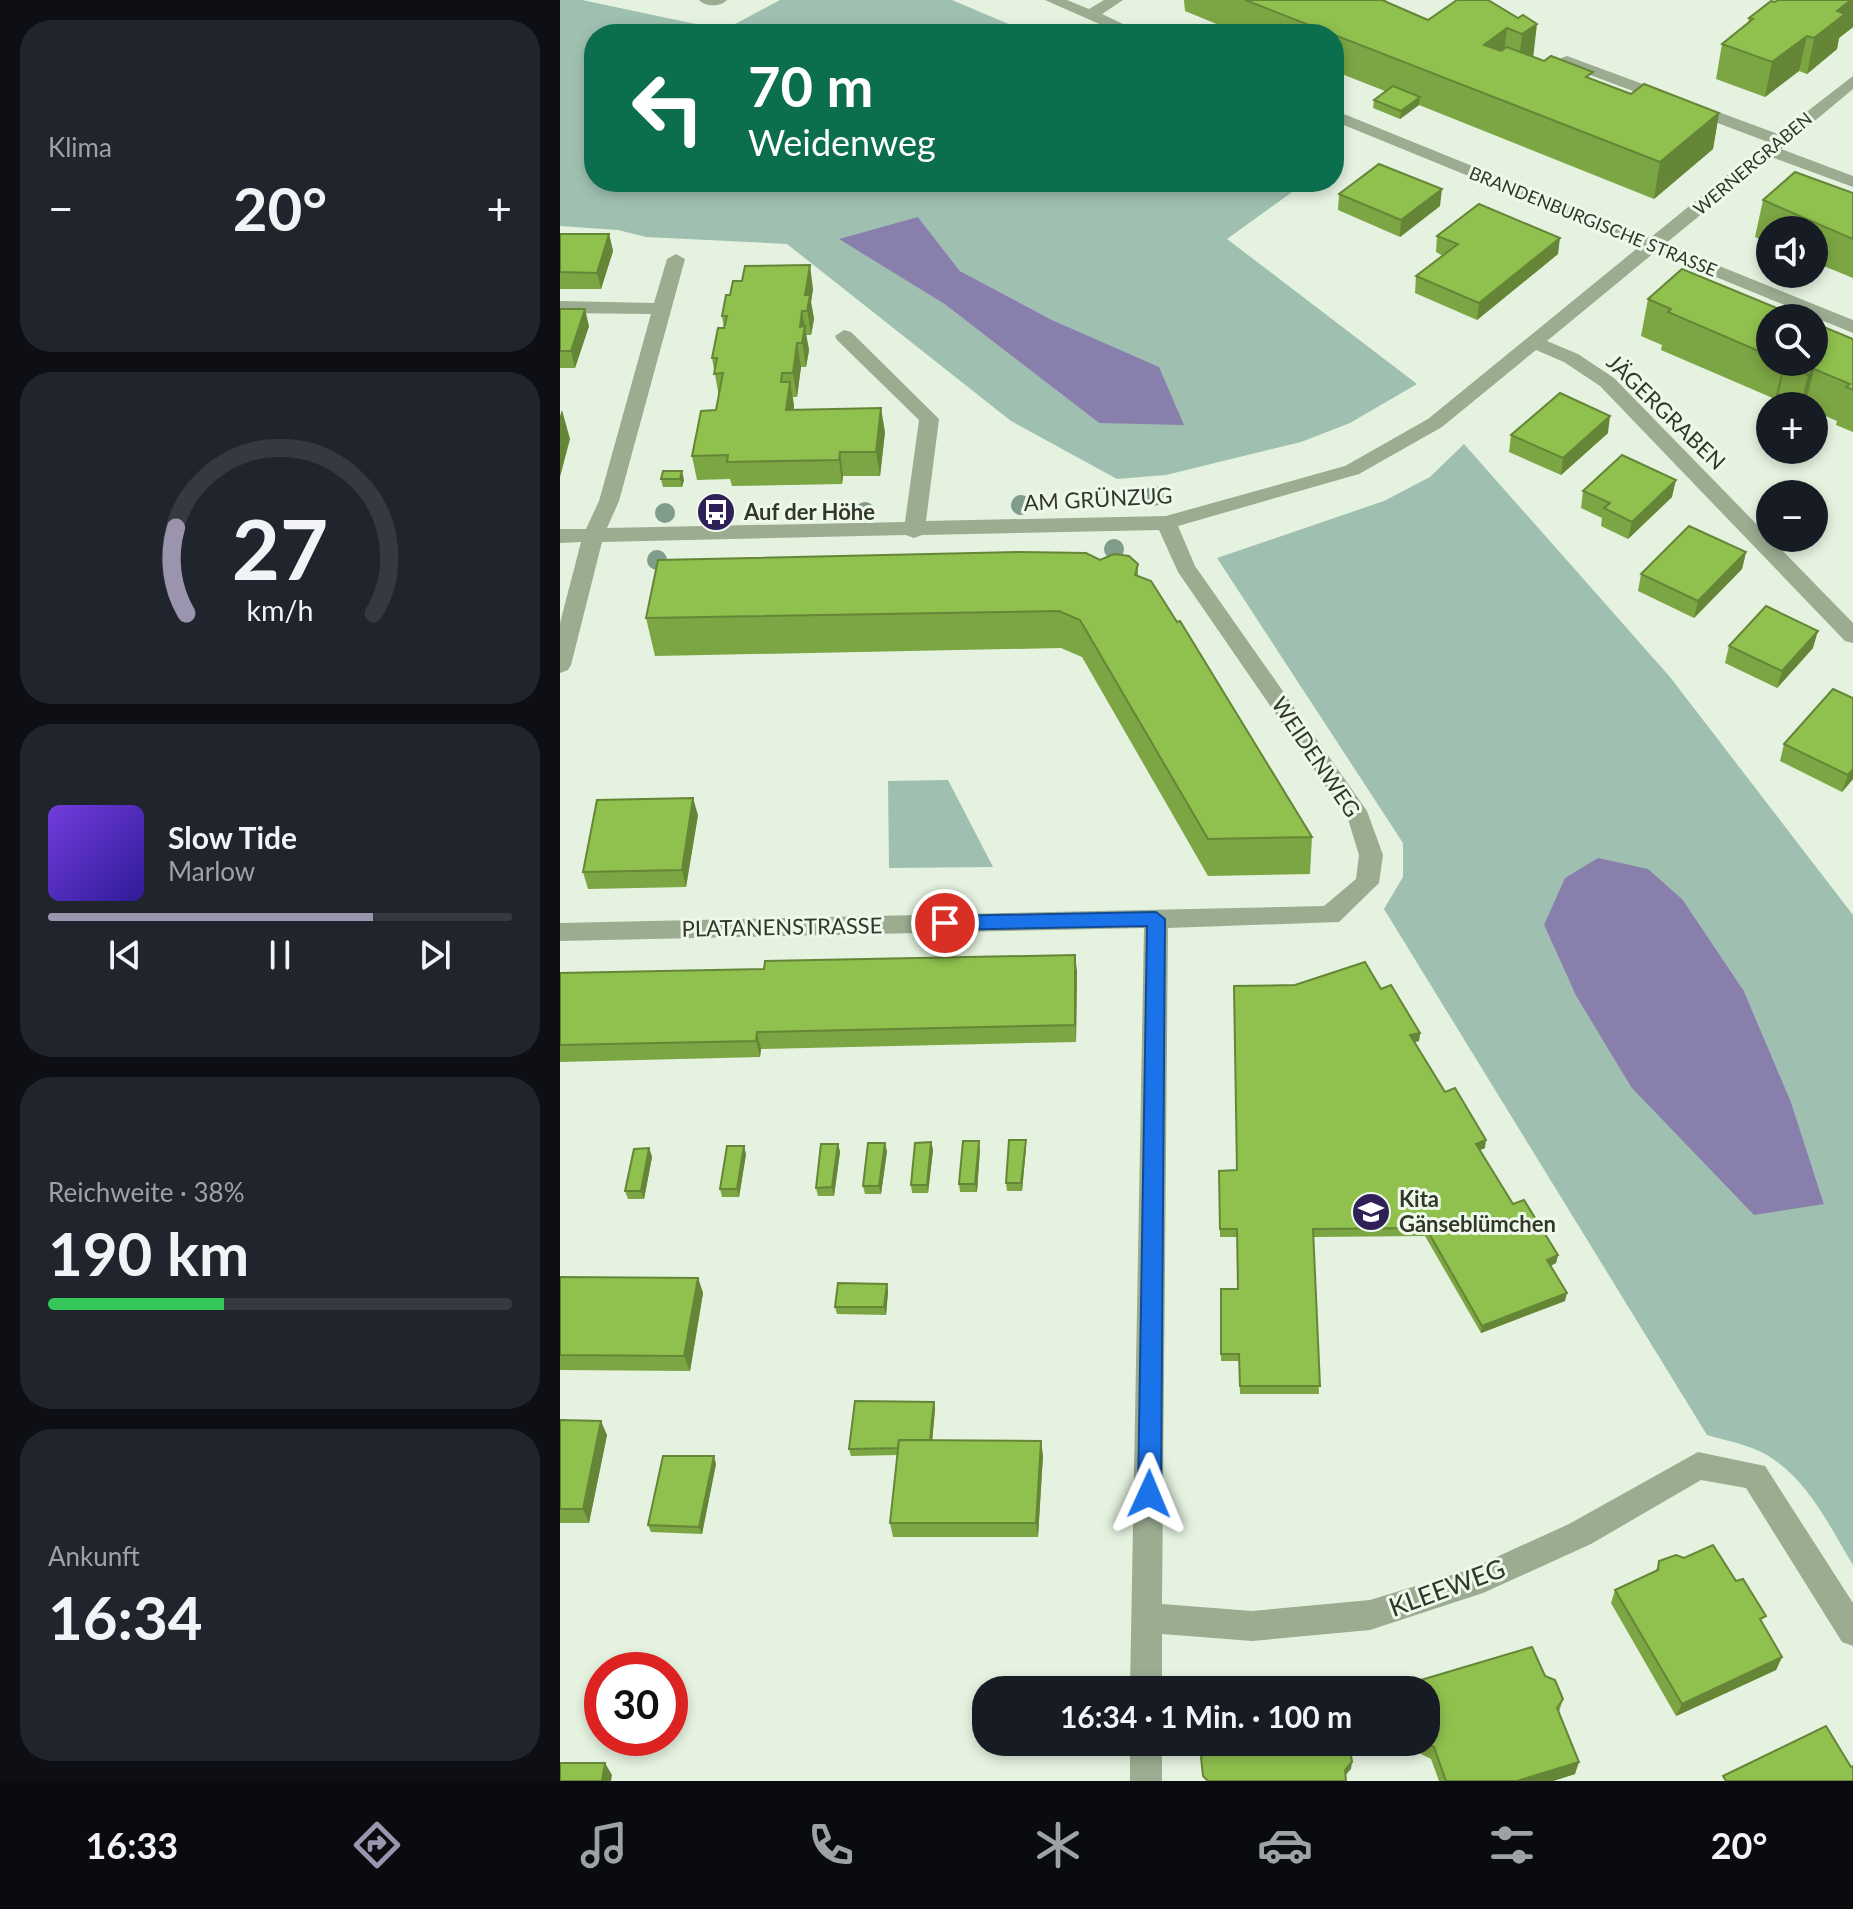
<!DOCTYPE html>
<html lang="de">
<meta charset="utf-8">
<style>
body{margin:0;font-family:Lato,sans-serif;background:#20242c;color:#f1f3f6;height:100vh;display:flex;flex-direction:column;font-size:30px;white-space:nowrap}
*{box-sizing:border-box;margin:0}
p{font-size:26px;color:#9ea1a6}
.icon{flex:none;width:44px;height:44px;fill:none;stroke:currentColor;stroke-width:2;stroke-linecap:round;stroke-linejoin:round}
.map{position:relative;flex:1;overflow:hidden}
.sheet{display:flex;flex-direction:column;gap:20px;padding:20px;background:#0d0f14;width:560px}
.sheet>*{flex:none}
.guide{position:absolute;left:24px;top:24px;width:760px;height:168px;border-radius:32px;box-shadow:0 4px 12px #0003;background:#0b6e4f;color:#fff;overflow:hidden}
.fabs{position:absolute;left:1196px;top:216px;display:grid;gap:16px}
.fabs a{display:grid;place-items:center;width:72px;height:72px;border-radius:50%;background:#171b24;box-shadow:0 4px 12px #0003;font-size:40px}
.speed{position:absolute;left:24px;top:1652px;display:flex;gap:16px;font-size:40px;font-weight:700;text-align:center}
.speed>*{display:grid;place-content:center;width:104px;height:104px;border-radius:50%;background:#171b24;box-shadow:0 4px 12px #0003;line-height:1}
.speed .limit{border:12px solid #d22;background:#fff;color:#111}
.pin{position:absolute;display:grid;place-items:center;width:68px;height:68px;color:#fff;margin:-34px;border:4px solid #fff;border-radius:50%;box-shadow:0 2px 8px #0007}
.me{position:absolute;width:88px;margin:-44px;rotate:1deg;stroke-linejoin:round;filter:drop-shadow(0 0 6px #0008)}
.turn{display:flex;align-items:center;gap:28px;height:168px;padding:0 32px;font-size:36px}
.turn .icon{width:104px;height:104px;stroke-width:2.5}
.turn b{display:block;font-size:56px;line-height:68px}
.big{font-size:60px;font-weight:700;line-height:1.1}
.sheet .card{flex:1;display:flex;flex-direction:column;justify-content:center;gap:12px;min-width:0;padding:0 28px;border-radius:32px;background:#20242c}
.sheet .dial{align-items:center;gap:0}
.dial svg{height:208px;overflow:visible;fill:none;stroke:#363941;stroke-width:7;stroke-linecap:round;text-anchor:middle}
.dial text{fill:#f1f3f6;stroke:none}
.song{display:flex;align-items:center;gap:24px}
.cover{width:96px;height:96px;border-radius:12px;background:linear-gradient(135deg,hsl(260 70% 55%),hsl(250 70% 35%))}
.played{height:8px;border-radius:4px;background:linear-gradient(90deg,#9a94ae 70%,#363941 70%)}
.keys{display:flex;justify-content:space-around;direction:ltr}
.heat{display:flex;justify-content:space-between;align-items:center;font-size:44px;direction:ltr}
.charge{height:12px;border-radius:6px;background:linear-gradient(90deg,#34c759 38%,#363941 0)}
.trip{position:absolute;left:412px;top:1676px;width:468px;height:80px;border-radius:32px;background:#171b24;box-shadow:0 4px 12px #0003;font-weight:700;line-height:80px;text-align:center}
.dock{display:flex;height:128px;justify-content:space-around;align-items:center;background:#090b0e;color:#9ea1a6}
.dock .icon{width:56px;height:56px}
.dock .on{color:#9a94ae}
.dock b{font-size:36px;color:#f1f3f6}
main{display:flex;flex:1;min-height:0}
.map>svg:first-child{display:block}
.green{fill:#9fc0b0;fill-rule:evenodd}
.water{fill:#897fad}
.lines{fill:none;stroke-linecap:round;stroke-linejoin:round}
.minor{fill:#9bac91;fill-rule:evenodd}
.tree{fill:#809c8a}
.wall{fill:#7ca543}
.shaded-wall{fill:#658637}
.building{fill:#90c04e;stroke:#658637;stroke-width:2}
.route{fill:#1a73e8;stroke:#114b97;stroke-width:2}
.labels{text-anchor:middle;stroke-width:6;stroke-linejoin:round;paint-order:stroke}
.far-street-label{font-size:18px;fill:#31382a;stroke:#eff9eb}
.street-label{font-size:22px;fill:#31382a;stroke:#eff9eb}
.poi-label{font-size:22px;font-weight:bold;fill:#31382a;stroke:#eff9eb;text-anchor:start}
.near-street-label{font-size:26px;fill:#31382a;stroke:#eff9eb}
</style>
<main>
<section class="sheet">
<div class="card"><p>Klima</p>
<div class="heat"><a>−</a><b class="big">20°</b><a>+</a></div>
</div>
<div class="card dial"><svg viewBox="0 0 100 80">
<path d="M14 69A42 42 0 1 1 86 69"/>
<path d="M14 69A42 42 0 0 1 10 36" stroke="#9a94ae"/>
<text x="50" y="56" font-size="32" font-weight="700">27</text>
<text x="50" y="72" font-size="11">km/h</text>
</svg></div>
<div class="card">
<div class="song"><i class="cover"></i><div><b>Slow Tide</b><p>Marlow</p></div></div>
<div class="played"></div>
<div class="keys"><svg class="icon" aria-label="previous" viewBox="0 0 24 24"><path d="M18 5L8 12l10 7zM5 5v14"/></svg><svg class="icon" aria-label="pause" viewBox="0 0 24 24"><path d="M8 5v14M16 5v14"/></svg><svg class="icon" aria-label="next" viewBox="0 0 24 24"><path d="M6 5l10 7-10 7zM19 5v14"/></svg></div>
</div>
<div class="card"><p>Reichweite · 38%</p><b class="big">190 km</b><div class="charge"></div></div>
<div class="card"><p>Ankunft</p><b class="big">16:34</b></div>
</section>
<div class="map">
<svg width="1293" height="1781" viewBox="0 0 1293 1781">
<rect width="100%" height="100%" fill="#e4f2df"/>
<g class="green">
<path d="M0 0H22L164 30 220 0H392L472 34H34V182H746L667 239 857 384 790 423 741 442 606 475 557 479 451 421 227 244 86 237 58 230 0 226ZM358 217 400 271 494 321 539 423 383 303Z"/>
<path d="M904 444 1110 677 1293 915V1565C1271 1529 1251 1486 1216 1461 1196 1446 1171 1442 1147 1435L824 909 843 877V843L657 558 824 501 870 477ZM1123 900 1184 991 1231 1102 1264 1204 1071 1087 1016 996 984 925Z"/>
<path d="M388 780 433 867 329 868 328 781Z"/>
</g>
<g class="water">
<path d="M358 217 400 271 494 321 599 367 624 425 539 423 383 303 279 239Z"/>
<path d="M1038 858 1088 869 1123 900 1184 991 1231 1102 1264 1204 1194 1215 1071 1087 1016 996 984 925 1005 878Z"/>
</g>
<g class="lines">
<g class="minor">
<path d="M139 0H167C161 7 145 7 139 0Z"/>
<path d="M485 0H507L529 9 544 0H563L542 14 584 34H562Z"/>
<path d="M1007 56 1218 134 1293 76V89L1221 149 1293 176V187L1211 157 1105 244 1293 320V333L1095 252 987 341 1018 354 1054 378 1293 623V643L1285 641 1040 386 1004 362 976 350 882 427 799 474 618 526 635 566 807 811 823 855 819 883 779 922 608 928 602 1604 692 1611 810 1600 908 1570 1009 1524 1138 1452 1205 1466 1293 1603V1646L1282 1642 1186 1488 1141 1480 1031 1544 923 1593 810 1630 692 1641 602 1634V1690H570L584 928 0 941V923L764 906 796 879 799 855 788 819 618 572 599 530 362 535 354 538 346 535 42 542 11 665 8 670 0 673V623L21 542 0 543V529H26L39 501 91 314 0 313V301L94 303 107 259 116 254 125 259 59 501 47 528 345 522 359 420 277 340 275 336 284 330 291 332 379 419 366 521 606 516 785 466 868 419 1080 246 774 121V110L1090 238 1208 142 1001 64V58Z"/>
<rect x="570" y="1742" width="32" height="39"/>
</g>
</g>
<g class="tree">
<circle cx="594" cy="496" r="10"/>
<circle cx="461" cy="505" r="10"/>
<circle cx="305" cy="512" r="10"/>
<circle cx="105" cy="513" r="10"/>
<circle cx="554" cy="549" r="10"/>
<circle cx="97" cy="560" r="10"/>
</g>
<g class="wall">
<path d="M624 0H826V2L868 20 958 18 973 57 1071 94 1159 113 1153 149 1094 199 859 105 840 119 813 108 814 100 825 91 774 71V34H681L625 11Z"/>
<path d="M1293 0V27L1279 38 1277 49 1247 74 1239 71 1205 97 1156 79 1162 44 1188 23 1189 18 1215 2Z"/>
<path d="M1293 193V278L1254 262V230H1210V243L1195 237 1203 200Z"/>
<path d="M779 194 880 206 840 237 778 210Z"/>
<path d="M0 234H49L53 251 41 289H0Z"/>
<path d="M877 236 998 254 917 320 855 293 856 276 883 256 876 252Z"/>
<path d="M182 281 253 289 251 302 254 319 251 335H246L249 350 246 367H241L237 397H233L234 410 325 432 320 476H283L282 484 172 486 170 479 137 480 132 456 156 410 159 397 152 358 164 328 162 316 170 295Z"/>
<path d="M1088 299 1210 318V362H1254L1293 339V432L1276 425 1277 421 1254 411V406H1236L1237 403 1218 396 1215 399 1101 350 1102 345 1081 336Z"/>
<path d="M0 309 29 326 15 368H0Z"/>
<path d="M1048 433 1001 475 949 452 951 435Z"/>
<path d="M103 471 124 480 122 487H103L101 479Z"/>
<path d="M1023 491 1112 497 1068 539 1041 526 1042 518 1021 508Z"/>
<path d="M1186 552 1182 569 1134 618 1078 591 1081 574Z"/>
<path d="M540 560 578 564V576L752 837 750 874 648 876 522 657 501 648 95 656 86 618Z"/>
<path d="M1169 646 1253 648 1217 688 1165 663Z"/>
<path d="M1293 698V779L1282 792 1220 761 1224 744Z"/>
<path d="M138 815 126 887 28 889 23 872Z"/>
<path d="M517 971 516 1042 201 1049 200 1057 0 1062V973Z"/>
<path d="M821 989 860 1033 859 1041 854 1042 885 1092 925 1148 920 1150 953 1204 998 1255 996 1263 991 1266 1005 1301 921 1333 865 1236 753 1237 759 1394H680L679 1361H661V1289H678L677 1237H660L659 1171 677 1170Z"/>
<path d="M466 1140V1148L462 1191H447L446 1183Z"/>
<path d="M371 1142 373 1150 368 1193H352L351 1185Z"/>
<path d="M278 1144 280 1152 274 1196H258L256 1188Z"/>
<path d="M89 1148 92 1157 84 1199H68L65 1191Z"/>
<path d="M420 1149 417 1192H400L399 1184Z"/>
<path d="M327 1151 321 1194H305L303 1186Z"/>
<path d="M186 1154 179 1197H162L160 1189Z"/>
<path d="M0 1277 138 1278 143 1293 130 1371 0 1370Z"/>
<path d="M327 1284 328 1292 326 1315 277 1314 275 1307Z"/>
<path d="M374 1402 375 1409 372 1440 483 1455 478 1537H333L330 1523 337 1455 291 1456 289 1449Z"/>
<path d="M0 1420 47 1435 29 1523H0Z"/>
<path d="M156 1464 142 1534 91 1532 88 1525Z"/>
<path d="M1099 1561 1202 1624 1222 1657 1216 1670 1116 1716 1051 1603 1055 1590 1096 1571Z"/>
<path d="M985 1676 1003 1699 999 1712 1015 1774 993 1781H879L871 1759 861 1754 856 1742H866V1690H850L851 1683Z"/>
</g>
<g class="shaded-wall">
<path d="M1291 0H1293V27L1279 38 1277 49 1247 74 1254 38 1277 11Z"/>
<path d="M977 24 973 59 958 70 962 34Z"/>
<path d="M947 28 943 64 924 45Z"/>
<path d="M1247 36 1239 71 1205 97 1212 62Z"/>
<path d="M860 97 859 105 840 119 841 111Z"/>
<path d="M1159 113 1153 149 1094 199 1100 162Z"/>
<path d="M882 189 880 206 840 237 841 220Z"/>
<path d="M49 234 53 251 41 289 37 273Z"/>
<path d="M1000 238 998 254 917 320 919 303Z"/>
<path d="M250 265 253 289 251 302 254 319 251 335 245 295Z"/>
<path d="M25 309 29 326 15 368 11 351Z"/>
<path d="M242 311 249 350 246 367 240 327Z"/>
<path d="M237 343 241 367 237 397 233 373Z"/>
<path d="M1224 362H1226L1218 396 1215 399Z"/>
<path d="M1254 369 1245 406H1240L1248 375Z"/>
<path d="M230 382 234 406 230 434 226 410Z"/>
<path d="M321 408 325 432 320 476 316 452Z"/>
<path d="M2 410 10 439 0 477V416Z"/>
<path d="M1050 416 1048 433 1001 475 1003 458Z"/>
<path d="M280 452 283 476 282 484 279 460Z"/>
<path d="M122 471 124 480 122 487 120 479Z"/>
<path d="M1116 480 1112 497 1068 539 1072 522Z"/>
<path d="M1186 552 1182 569 1134 618 1138 601Z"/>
<path d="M1258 631 1253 648 1217 688 1222 671Z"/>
<path d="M1293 769V779L1282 792 1288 775Z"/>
<path d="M133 798 138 815 126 887 122 870Z"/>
<path d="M515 955 517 971 516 1042 515 1025Z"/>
<path d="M197 1032 201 1049 200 1057 196 1041Z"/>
<path d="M860 1033 859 1041 849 1044 850 1035Z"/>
<path d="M466 1140V1148L462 1191 461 1183Z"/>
<path d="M926 1140 925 1148 915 1152 916 1144Z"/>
<path d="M419 1141 420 1149 417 1192 415 1184Z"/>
<path d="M371 1142 373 1150 368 1193 367 1185Z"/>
<path d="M325 1143 327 1151 321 1194 319 1186Z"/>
<path d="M278 1144 280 1152 274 1196 272 1187Z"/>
<path d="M184 1146 186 1154 179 1197 177 1189Z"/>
<path d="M89 1148 92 1157 84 1199 81 1191Z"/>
<path d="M998 1255 996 1263 985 1268 987 1260Z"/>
<path d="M138 1278 143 1293 130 1371 124 1356Z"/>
<path d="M327 1284 328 1292 326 1315 324 1307Z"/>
<path d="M1007 1293 1005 1301 921 1333 922 1326Z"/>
<path d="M374 1402 375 1409 371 1455 369 1447Z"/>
<path d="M41 1421 47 1435 29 1523 23 1509Z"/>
<path d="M481 1441 483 1455 478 1537 476 1523Z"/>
<path d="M154 1456 156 1464 142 1534 139 1527Z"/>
<path d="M1222 1657 1216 1670 1116 1716 1122 1704Z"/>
<path d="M792 1762 791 1769 784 1777 785 1770Z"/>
<path d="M1019 1762 1015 1774 993 1781H957Z"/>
<path d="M45 1763 52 1775 51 1781H42Z"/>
</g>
<g class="building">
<path d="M685 0H822L868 20 897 0H928L958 18 963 15 977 24 962 34 947 28 924 45 941 51 947 47 984 61 991 56 1033 72 1026 77 1071 94 1084 84 1159 113 1100 162Z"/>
<path d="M1218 0H1291L1277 11 1285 14 1254 38 1247 36 1212 62 1162 44 1193 19 1189 18 1211 1 1215 2Z"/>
<path d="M833 86 860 97 841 111 814 100Z"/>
<path d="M819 164 882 189 841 220 779 194Z"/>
<path d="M1235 172 1293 193V239L1203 200Z"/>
<path d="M919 204 1000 238 919 303 856 276 898 244 877 236Z"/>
<path d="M0 234H49L37 273 0 272Z"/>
<path d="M250 265 245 295H250L247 311H242L240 327 245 326 242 343H237L233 373H222L221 382H230L226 410 321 408 316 452H280L279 460 167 462 168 455 132 456 141 411 156 410 163 373 154 374 157 358H152L158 328H164L167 316H162L166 295H170L173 281H182L185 266Z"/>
<path d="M1122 269 1241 318H1210V356L1108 312 1111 309 1088 299Z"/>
<path d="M0 309H25L11 351H0Z"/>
<path d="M1254 323 1293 339V390L1286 387 1290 384 1254 369 1248 375 1244 373 1250 368 1236 362H1254Z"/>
<path d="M1000 393 1050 416 1003 458 951 435Z"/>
<path d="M1062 455 1116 480 1072 522 1044 508 1050 503 1023 491Z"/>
<path d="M103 471H122L120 479H101Z"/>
<path d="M1129 526 1186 552 1138 601 1081 574Z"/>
<path d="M460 552 526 553 540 560 554 554 569 556 578 564 575 575 591 581 617 622 620 621 752 837 648 839 520 620 499 611 86 618 98 560Z"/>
<path d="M1206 606 1258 631 1222 671 1169 646Z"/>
<path d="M1273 689 1293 698V769L1288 775 1224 744Z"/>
<path d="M133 798 122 870 23 872 37 800Z"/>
<path d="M515 955V1025L197 1032 196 1041 0 1045V973L204 969 205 961Z"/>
<path d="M805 962 821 989 831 985 860 1033 850 1035 885 1092 895 1088 926 1140 916 1144 953 1204 964 1200 998 1255 987 1260 1007 1293 922 1326 866 1228 753 1229 760 1386H680L679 1354H661V1289H678L677 1229H660L659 1171 677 1170 674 986 735 985Z"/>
<path d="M449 1140H466L461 1183H446Z"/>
<path d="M403 1141H419L415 1184H399Z"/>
<path d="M371 1142 367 1185H351L355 1143Z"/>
<path d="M308 1143H325L319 1186H303Z"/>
<path d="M261 1144H278L272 1187 256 1188Z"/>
<path d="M167 1146H184L177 1189H160Z"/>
<path d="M89 1148 81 1191H65L74 1149Z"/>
<path d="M0 1277 138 1278 124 1356 0 1355Z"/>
<path d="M278 1283 327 1284 324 1307H275Z"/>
<path d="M295 1401 374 1402 370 1440H339L338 1448 289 1449Z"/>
<path d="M0 1420 41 1421 23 1509H0Z"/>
<path d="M339 1440 481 1441 476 1523H330Z"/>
<path d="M103 1456H154L139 1527 88 1525Z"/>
<path d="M1153 1545 1176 1581 1183 1579 1206 1616 1200 1619 1222 1657 1122 1704 1055 1590 1098 1570 1099 1561 1116 1555 1124 1558Z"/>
<path d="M972 1647 985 1676 995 1680 1003 1699 997 1708 1019 1762 957 1781H886L874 1747 864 1742H866V1690H854L851 1683Z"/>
<path d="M1266 1726 1291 1767 1293 1766V1781H1166L1163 1776Z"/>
<path d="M648 1742H789L792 1762 785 1770 786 1781H648L643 1776 641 1757 648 1750Z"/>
<path d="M0 1763H45L42 1781H0Z"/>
</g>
<path class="route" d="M596 912 605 919 601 1494 597 1502 589 1505 581 1502 578 1494 587 926 385 930 376 923 385 916Z"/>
<defs>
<g id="bus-disc" transform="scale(2)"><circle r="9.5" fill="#2f2157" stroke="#eff9eb"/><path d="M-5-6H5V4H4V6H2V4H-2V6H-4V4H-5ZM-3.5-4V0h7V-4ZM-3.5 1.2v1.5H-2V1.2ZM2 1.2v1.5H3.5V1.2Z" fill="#fff"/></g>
<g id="school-disc" transform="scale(2)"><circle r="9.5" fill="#2f2157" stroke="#eff9eb"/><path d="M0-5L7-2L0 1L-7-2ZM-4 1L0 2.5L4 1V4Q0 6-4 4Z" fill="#fff"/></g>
</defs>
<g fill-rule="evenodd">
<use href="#bus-disc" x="156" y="512"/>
<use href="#school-disc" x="811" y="1212"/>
</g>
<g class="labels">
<g class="far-street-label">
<text transform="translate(1193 164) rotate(-40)" y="6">WERNERGRABEN</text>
<text transform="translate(1033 222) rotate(22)" y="6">BRANDENBURGISCHE STRASSE</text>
</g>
<g class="street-label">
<text transform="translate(1106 412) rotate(44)" y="8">JÄGERGRABEN</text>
<text transform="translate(538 499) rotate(-3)" y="8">AM GRÜNZUG</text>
<text transform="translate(756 757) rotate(56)" y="8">WEIDENWEG</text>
<text transform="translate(222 927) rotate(-1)" y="8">PLATANENSTRASSE</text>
</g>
<g class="poi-label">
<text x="184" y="520">Auf der Höhe</text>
<text x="839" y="1207">Kita<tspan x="839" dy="25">Gänseblümchen</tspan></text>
</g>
<g class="near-street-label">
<text transform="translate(887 1588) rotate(-20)" y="9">KLEEWEG</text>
</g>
</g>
</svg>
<div class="fabs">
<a><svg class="icon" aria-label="sound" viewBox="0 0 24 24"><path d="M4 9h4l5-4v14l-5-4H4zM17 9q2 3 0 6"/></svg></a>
<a><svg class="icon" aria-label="search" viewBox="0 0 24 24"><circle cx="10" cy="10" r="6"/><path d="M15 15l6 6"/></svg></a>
<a>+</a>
<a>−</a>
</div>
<div class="speed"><div class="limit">30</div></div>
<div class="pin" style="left:385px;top:923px;background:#d93025"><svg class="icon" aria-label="arrive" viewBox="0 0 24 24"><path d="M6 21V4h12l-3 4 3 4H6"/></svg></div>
<svg class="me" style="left:589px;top:1494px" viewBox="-20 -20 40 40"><path d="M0-17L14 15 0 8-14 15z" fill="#1a73e8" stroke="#fff" stroke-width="4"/></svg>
<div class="trip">16:34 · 1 Min. · 100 m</div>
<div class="guide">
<div class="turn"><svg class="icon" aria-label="left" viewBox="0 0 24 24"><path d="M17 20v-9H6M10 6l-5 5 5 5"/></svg><div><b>70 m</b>Weidenweg</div></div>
</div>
</div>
</main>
<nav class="dock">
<b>16:33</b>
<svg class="icon on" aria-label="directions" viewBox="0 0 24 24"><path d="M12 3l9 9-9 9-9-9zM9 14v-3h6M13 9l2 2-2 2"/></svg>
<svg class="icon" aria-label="music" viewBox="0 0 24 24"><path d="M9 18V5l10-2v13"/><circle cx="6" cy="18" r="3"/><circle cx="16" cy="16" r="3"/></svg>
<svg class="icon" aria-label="phone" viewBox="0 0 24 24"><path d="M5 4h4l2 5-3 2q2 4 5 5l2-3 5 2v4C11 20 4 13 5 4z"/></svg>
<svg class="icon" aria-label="climate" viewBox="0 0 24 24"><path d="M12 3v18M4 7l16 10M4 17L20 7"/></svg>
<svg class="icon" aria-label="car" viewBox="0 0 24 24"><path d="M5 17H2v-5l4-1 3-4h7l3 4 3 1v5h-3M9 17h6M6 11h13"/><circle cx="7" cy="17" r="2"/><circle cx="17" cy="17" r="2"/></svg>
<svg class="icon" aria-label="filters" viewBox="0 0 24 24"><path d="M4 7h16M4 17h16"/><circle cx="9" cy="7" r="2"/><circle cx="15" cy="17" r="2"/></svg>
<b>20°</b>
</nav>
